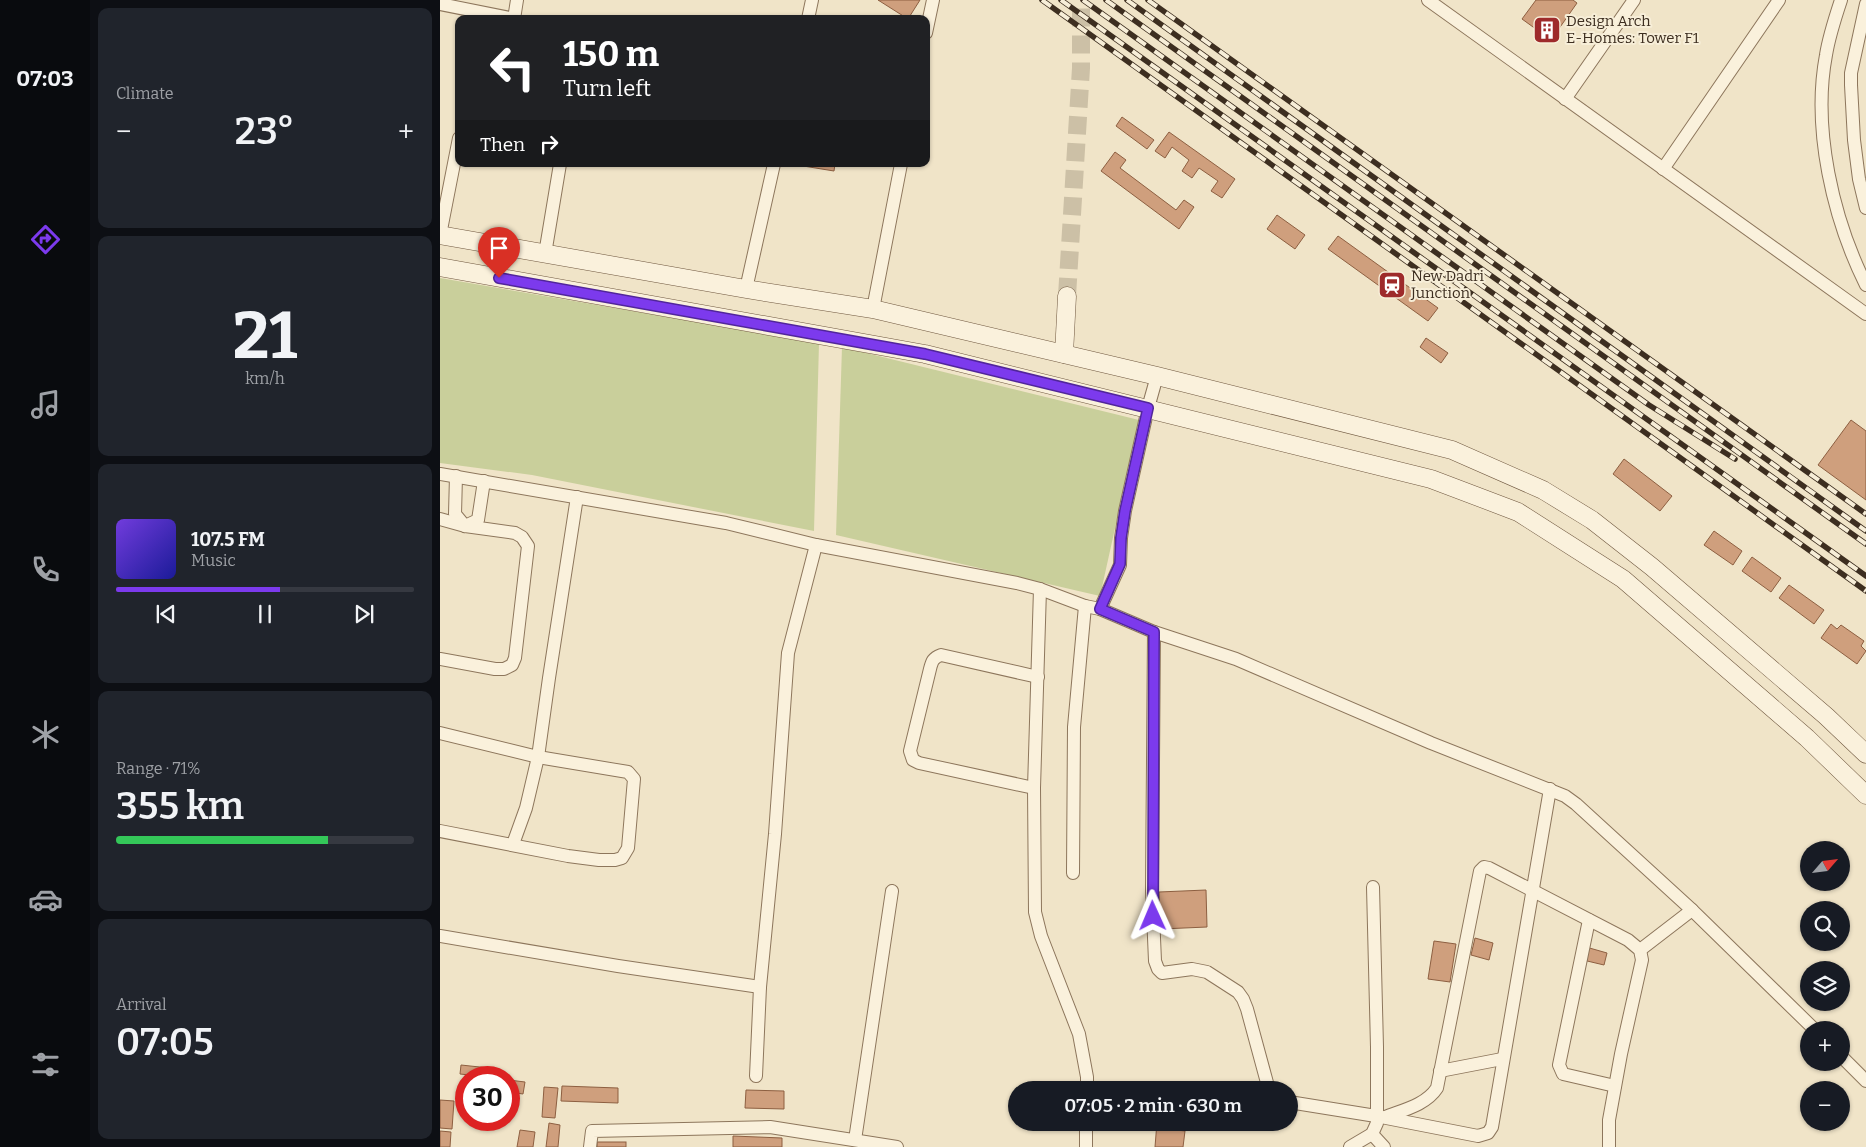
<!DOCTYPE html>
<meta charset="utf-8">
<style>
body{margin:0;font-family:Bitter,serif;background:#20242c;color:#f1f3f6;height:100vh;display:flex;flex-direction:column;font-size:19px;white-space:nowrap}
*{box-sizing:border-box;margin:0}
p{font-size:16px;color:#9ea1a6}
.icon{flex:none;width:28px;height:28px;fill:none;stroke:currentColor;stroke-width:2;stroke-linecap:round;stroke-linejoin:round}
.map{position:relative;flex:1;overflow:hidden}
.details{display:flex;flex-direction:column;gap:8px;padding:8px;background:#0d0f14;width:350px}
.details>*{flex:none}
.banner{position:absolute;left:15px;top:15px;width:475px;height:152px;border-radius:10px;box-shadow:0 1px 4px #0004;background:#202124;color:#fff;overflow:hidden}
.needle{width:32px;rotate:62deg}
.controls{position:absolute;left:1360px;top:841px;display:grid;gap:10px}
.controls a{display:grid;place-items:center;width:50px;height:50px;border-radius:50%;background:#171b24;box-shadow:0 1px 4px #0004;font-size:25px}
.speed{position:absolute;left:15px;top:1066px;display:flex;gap:10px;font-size:25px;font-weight:700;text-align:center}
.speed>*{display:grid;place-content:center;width:65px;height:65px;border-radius:50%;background:#171b24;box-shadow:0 1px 4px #0004;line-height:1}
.speed .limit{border:8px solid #d22;background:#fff;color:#111}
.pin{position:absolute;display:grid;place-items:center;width:42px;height:42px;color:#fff;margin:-51px -21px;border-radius:50% 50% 50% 0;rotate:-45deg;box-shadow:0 0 5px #0007}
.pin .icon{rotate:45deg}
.me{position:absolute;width:55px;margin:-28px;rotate:359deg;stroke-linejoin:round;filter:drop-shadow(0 0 4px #0008)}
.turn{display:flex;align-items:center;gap:18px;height:105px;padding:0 25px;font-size:22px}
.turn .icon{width:65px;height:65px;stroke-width:2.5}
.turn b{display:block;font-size:35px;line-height:42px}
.then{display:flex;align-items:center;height:48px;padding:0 25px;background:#0003;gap:10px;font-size:19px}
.big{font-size:38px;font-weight:600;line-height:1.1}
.details .card{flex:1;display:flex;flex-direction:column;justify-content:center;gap:8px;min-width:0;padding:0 18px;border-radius:10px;background:#20242c}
.details .dial{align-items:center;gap:0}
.dial b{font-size:65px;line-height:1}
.song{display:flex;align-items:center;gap:15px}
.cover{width:60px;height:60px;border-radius:8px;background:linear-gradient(135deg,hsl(260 70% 55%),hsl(240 70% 35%))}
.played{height:5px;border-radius:2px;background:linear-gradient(90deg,#7c3aed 55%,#363941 55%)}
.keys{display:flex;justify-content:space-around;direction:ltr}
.heat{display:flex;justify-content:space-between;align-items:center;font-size:28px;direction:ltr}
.charge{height:8px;border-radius:4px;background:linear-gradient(90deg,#34c759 71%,#363941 0)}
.trip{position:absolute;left:568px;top:1081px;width:290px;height:50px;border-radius:25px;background:#171b24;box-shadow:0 1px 4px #0004;font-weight:600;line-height:50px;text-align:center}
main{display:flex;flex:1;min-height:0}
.dock{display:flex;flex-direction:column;width:90px;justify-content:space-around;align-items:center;background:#090b0e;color:#9ea1a6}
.dock .icon{width:35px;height:35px}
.dock .on{color:#7c3aed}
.dock b{font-size:22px;color:#f1f3f6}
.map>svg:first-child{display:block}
.green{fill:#c9cf9b}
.building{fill:#cf9f7d;stroke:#8d5f41}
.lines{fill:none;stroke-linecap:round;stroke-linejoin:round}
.secondary-tunnel{stroke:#ccc0a6;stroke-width:18;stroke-dasharray:18 9;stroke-linecap:butt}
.street-casing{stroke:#8d765c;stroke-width:14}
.secondary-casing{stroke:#6f573f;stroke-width:19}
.street{stroke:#faf1dc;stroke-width:12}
.secondary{stroke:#faf1dc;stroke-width:18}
.rail-casing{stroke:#3d2e20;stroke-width:5.5}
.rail{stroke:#f7eed8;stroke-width:4;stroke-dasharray:11;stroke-linecap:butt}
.route-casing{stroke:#51269a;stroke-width:12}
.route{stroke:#7c3aed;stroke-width:9}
.labels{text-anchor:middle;stroke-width:4;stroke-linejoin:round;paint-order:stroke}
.poi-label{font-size:15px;fill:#3d2e20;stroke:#f7eed8;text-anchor:start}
</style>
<main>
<nav class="dock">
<b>07:03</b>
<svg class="icon on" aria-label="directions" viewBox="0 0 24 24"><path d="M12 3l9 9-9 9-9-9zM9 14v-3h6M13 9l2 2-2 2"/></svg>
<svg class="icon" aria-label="music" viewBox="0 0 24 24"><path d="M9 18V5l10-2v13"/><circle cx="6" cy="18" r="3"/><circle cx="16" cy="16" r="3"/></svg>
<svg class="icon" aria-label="phone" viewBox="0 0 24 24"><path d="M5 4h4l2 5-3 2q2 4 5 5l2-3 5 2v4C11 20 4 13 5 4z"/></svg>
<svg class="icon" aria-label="climate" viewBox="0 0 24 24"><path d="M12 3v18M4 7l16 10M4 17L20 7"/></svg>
<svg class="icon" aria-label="car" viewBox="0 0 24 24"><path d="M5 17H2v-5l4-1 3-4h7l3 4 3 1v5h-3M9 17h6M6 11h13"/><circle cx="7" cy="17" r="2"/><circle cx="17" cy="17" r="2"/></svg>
<svg class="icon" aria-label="filters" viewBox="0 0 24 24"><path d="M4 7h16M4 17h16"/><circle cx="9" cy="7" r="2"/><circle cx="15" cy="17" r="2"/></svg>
</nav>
<section class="details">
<div class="card"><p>Climate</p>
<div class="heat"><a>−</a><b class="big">23°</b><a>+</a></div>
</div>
<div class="card dial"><b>21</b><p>km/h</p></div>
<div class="card">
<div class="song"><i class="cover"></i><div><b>107.5 FM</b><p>Music</p></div></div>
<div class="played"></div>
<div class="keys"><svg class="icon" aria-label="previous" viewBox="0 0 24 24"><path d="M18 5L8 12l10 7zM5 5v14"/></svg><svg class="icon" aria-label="pause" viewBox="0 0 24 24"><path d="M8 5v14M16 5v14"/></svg><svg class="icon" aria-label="next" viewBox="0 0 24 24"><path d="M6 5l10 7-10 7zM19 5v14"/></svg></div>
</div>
<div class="card"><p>Range · 71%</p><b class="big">355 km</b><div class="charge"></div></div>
<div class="card"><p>Arrival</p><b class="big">07:05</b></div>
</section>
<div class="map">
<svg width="1426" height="1147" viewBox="0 0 1426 1147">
<rect width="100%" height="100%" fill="#f0e4c8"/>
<g class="green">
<path d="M0 278 379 343 374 531 92 475 0 463Z"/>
<path d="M402 347 699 420 660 596 396 535Z"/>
</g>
<g class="building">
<path d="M438 0H480L468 19Z"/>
<path d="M1096 0H1133L1137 3 1111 40 1082 19Z"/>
<path d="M682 117 714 140 707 149 676 126Z"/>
<path d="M729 132 795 179 782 198 771 191 778 181 759 168 752 178 742 171 749 160 732 147 725 158 715 151Z"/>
<path d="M675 152 686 160 680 168 736 210 744 200 754 207 739 229 661 171Z"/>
<path d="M351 164H395L394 171Z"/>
<path d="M837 215 865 235 855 249 827 229Z"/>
<path d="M898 236 998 308 988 321 888 249Z"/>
<path d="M986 338 1008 353 1001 363 980 347Z"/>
<path d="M1411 420 1426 431V500L1378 465Z"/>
<path d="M1184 459 1232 496 1220 511 1173 474Z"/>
<path d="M1274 531 1302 551 1293 565 1264 545Z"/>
<path d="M1312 557 1341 578 1331 592 1302 571Z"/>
<path d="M1349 585 1384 610 1374 624 1339 598Z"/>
<path d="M1391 624 1397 629 1401 625 1424 641 1421 646 1426 651 1417 664 1381 638Z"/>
<path d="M766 890 767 927 721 929 719 892Z"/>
<path d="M1035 938 1053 943 1049 960 1031 955Z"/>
<path d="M994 941 1016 944 1010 982 988 979Z"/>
<path d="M1146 947 1167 953 1164 965 1143 960Z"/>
<path d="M21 1065 49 1068 48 1077 20 1074Z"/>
<path d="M69 1080 85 1082 83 1094 69 1092Z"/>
<path d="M122 1086 178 1088V1103L121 1101Z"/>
<path d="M104 1087 118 1088 115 1118 102 1117Z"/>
<path d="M306 1090 344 1091V1109L305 1108Z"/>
<path d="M0 1100 14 1101 12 1129 0 1128Z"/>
<path d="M717 1122H730L729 1129 745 1131 743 1147H715Z"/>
<path d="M109 1123 120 1125 118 1147H106Z"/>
<path d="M80 1130 95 1132 93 1147H77Z"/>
<path d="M0 1131 11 1132 10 1147H0Z"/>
<path d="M293 1136 342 1138V1147H293Z"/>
<rect x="157" y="1142" width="29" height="5"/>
</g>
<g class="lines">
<path class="secondary-tunnel" d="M627 296 641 68V0"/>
<g class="street-casing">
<g id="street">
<path d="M988 0 1426 314"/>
<path d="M1401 0C1395 18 1389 36 1386 55 1372 129 1393 219 1426 285"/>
<path d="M0 4 75 19"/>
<path d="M1426 4 1411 73V85L1414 140 1419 179 1426 208"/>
<path d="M74 19 77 0"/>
<path d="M368 19 372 0"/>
<path d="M486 33 493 0"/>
<path d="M1125 99 1194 0"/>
<path d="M1223 169 1339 0"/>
<path d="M0 235 19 138"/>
<path d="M105 254 120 164"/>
<path d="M306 289 334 164"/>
<path d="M433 309 461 164"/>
<path d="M0 474 286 523 376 545 577 583 600 589 645 606 660 609 714 632 796 659 991 743 1125 796 1136 804 1252 910 1375 1030"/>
<path d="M16 476 15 514 25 526 38 520 44 481"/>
<path d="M0 519 25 526 75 533 82 537 88 546 75 658 72 665 64 669H55L0 659"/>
<path d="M600 589 594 788 595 912 601 936 639 1034 647 1077V1090"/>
<path d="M660 609 680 565 681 538 685 511 708 408 717 376"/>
<path d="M714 632 712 891 715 961 718 969 722 973 752 969 767 972 798 992 803 999 807 1009 829 1090"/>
<path d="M0 733 98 757 188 772 194 779 188 848 182 858 175 860H159L128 856 0 831"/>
<path d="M594 788 479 763 473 760 470 751 490 669C492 661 493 658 501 655L598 677"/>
<path d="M73 844 86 808 98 757 109 678 137 497"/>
<path d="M633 873 634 727 645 606"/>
<path d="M1149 920 1119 1065 1123 1074 1175 1086"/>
<path d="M0 936 178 966 320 987"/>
<path d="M1200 950 1252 910"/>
<path d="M1401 1056 1426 1081"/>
<path d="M1000 1071 1062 1059"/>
<path d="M316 1076 320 987 335 834 348 653 376 545"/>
<path d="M849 1102 936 1116 1038 1136 1048 1133 1052 1127 1110 789"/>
<path d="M945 1117C963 1110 986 1105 997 1088L1040 871 1044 867 1049 868 1188 940 1200 950 1202 960 1181 1054 1169 1120V1147"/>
<path d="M932 1134 944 1147"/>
<path d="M415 1140 452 891"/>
<path d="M150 1147 152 1131 330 1127 457 1147"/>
<path d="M646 1147V1122"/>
<path d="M910 1147 932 1134 937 1123V1047L933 887"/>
</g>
</g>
<g class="secondary-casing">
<g id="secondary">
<path d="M0 235 306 289 433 309 717 376 1012 450 1103 490 1152 520 1212 567 1386 716 1426 754"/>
<path d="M0 267 485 354 991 479 1078 512 1183 579 1367 738 1426 795"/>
<path d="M624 354 627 296"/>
</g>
</g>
<use href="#street" class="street"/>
<use href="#secondary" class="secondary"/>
<g class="rail-casing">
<g id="rail">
<path d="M602 0 1426 591"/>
<path d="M621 0 1426 576"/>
<path d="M643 0 1209 405 1295 459"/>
<path d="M666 0 1426 544"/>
<path d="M687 0 1426 531"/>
<path d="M708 0 1426 514"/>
</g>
</g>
<use href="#rail" class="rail"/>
</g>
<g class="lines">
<g class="route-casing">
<path id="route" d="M59 278 485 354 708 408 685 511 681 538 680 564 660 609 714 632 713 916"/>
</g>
<use href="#route" class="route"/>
</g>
<defs>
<g id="building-square" transform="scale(1.4375)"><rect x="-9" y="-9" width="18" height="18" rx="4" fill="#9e2a2b" stroke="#f7eed8"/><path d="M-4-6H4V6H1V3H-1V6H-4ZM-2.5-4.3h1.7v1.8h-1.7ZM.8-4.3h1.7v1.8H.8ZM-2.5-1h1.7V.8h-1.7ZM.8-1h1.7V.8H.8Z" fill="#fff"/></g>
<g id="station-square" transform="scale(1.4375)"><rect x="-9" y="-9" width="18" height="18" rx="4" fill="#9e2a2b" stroke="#f7eed8"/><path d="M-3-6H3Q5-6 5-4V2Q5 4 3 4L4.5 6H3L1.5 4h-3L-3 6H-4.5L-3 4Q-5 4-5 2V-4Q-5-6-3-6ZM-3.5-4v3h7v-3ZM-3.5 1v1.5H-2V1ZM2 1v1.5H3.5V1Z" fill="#fff"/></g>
</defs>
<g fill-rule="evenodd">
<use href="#building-square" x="1107" y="30"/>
<use href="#station-square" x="952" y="285"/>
</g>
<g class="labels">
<g class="poi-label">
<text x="1126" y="26">Design Arch<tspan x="1126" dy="17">E-Homes: Tower F1</tspan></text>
<text x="971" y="281">New Dadri<tspan x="971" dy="17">Junction</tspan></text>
</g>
</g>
</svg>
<div class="controls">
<a><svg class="needle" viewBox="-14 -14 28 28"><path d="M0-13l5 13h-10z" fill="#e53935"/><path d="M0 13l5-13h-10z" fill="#9ea1a6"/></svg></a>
<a><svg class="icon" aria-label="search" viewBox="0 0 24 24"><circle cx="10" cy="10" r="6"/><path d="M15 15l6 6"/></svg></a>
<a><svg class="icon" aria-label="layers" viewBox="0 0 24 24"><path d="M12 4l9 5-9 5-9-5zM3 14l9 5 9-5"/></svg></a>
<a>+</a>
<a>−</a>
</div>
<div class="speed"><div class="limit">30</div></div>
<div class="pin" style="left:59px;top:278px;background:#d93025"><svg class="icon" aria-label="arrive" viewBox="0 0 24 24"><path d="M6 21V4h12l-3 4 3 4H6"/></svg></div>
<svg class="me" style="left:713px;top:916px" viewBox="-20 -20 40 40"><path d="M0-17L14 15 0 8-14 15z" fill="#7c3aed" stroke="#fff" stroke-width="4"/></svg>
<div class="trip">07:05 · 2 min · 630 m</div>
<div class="banner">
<div class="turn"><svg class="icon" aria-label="left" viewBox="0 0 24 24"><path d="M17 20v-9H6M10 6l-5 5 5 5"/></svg><div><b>150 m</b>Turn left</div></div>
<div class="then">Then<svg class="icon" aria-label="right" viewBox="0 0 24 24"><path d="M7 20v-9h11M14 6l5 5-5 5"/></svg></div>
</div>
</div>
</main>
